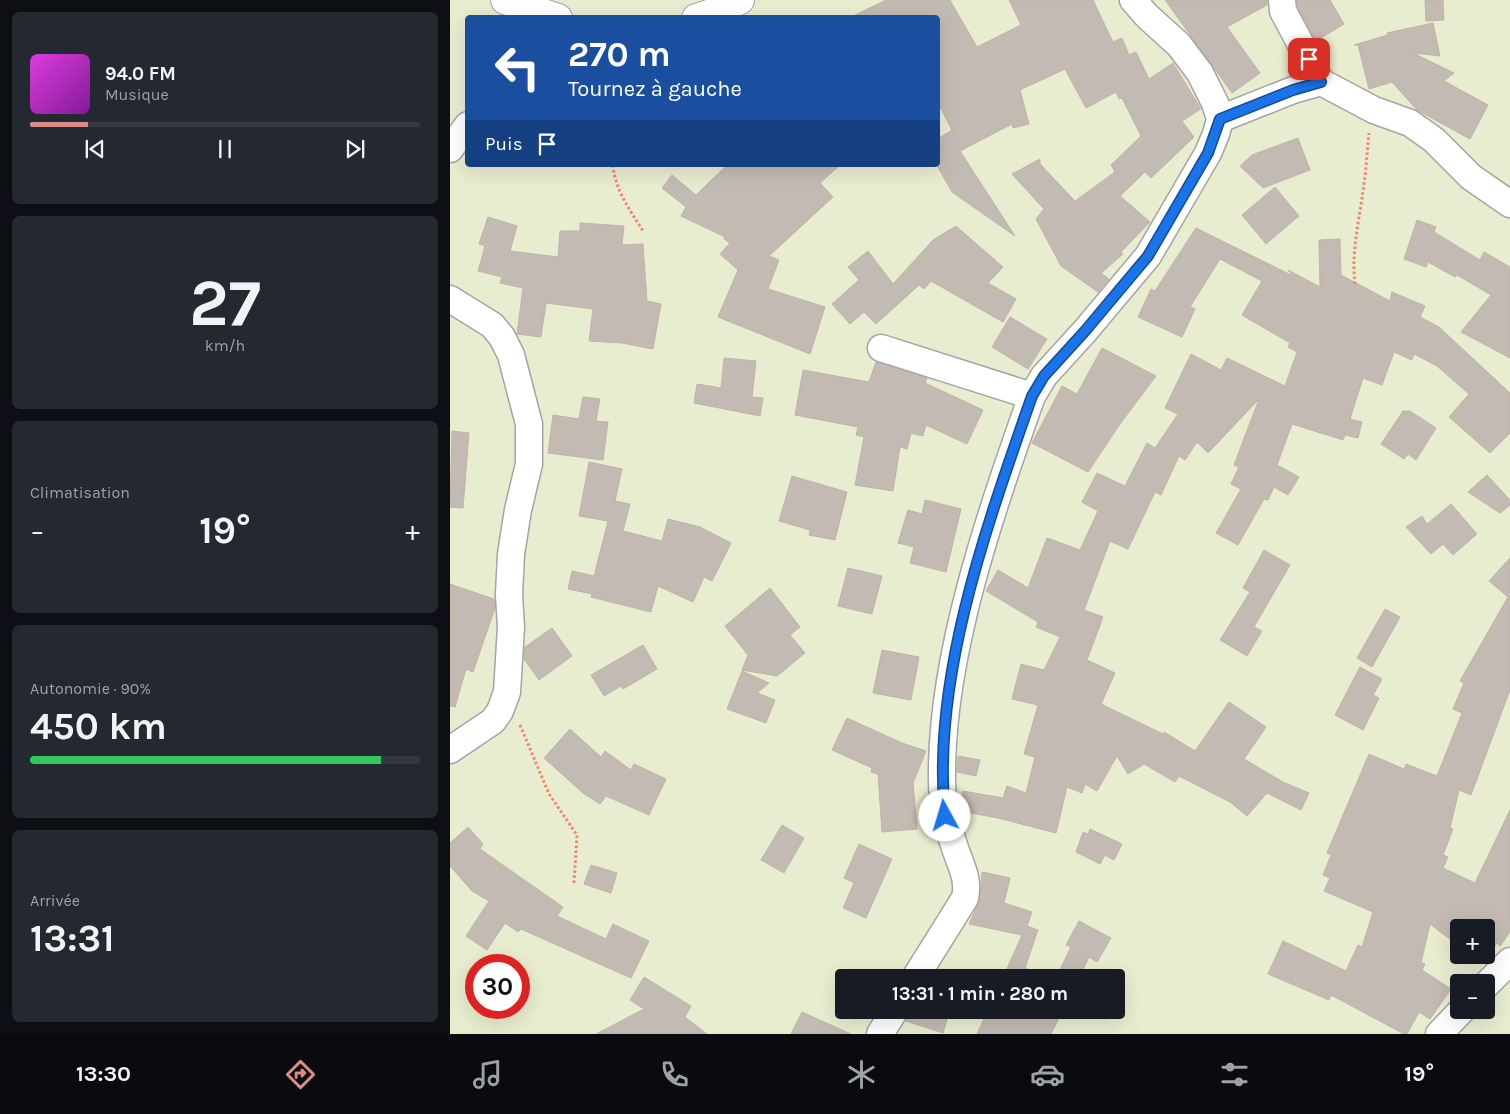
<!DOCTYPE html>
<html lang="fr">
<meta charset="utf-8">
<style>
body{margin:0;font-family:Karla,sans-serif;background:#242831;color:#f1f3f6;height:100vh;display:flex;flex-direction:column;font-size:19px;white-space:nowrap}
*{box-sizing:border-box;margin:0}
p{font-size:16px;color:#9ea1a6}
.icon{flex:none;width:28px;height:28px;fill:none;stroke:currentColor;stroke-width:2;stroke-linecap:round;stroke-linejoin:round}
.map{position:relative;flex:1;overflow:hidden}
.details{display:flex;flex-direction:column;gap:12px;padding:12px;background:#0d0f14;width:450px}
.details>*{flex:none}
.guide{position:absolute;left:15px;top:15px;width:475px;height:152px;border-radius:5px;box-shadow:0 5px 20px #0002;background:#1a4fa0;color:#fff;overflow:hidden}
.buttons{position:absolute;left:1000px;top:919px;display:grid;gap:10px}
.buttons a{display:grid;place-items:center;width:45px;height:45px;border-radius:5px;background:#171b24;box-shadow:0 5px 20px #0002;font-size:25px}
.speed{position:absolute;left:15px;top:954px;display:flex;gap:10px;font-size:25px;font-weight:700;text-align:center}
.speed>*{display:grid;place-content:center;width:65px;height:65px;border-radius:50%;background:#171b24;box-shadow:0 5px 20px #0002;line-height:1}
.speed .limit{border:8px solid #d22;background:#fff;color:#111}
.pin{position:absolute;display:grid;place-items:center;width:42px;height:42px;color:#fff;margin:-21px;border-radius:10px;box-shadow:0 2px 8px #0006}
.me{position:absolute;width:55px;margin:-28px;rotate:354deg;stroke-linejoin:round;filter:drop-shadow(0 0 4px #0008)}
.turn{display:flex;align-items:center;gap:18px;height:105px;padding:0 20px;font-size:22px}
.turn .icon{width:65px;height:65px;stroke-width:2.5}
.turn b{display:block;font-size:35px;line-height:42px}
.then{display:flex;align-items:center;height:48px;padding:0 20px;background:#0003;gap:10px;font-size:19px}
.big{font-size:38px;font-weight:700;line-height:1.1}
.details .tile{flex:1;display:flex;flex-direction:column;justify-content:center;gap:8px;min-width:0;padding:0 18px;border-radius:8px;background:#242831}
.details .dial{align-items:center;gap:0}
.dial b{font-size:65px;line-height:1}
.song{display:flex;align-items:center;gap:15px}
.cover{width:60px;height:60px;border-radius:8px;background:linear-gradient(135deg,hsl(300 70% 55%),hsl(290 70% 35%))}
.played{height:5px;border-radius:2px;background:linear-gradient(90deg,#df8c89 15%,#363941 15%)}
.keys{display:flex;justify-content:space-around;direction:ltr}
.heat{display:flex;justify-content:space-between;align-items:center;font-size:28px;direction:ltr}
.charge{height:8px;border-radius:4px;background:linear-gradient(90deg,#34c759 90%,#363941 0)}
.trip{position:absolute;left:385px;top:969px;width:290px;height:50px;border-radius:5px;background:#171b24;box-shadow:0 5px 20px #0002;font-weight:700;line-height:50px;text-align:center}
.menu{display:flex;height:80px;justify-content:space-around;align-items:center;background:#090b0e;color:#9ea1a6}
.menu .icon{width:35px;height:35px}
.menu .selected{color:#df8c89}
.menu b{font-size:22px;color:#f1f3f6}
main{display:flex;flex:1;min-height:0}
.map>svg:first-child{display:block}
.farmland{fill:#e9edcf;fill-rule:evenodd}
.building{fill:#c3bab3;stroke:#c0b3a6}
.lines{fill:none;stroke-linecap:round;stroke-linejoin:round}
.minor-casing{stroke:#a4a4a4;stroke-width:29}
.tertiary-casing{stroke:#a4a4a4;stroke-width:30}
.path{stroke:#f8826b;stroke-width:3;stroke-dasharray:2.5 2.5;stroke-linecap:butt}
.minor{stroke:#fff;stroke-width:26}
.tertiary{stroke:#fff;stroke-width:28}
.route-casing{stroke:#114b97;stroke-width:12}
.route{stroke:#1a73e8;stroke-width:9}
</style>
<main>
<section class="details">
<div class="tile">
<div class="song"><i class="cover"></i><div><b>94.0 FM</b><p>Musique</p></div></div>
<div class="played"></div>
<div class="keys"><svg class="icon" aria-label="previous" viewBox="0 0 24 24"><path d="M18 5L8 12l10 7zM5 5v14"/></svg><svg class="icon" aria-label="pause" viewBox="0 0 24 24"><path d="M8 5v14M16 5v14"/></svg><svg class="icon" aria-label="next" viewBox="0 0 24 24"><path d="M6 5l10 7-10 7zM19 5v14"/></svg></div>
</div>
<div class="tile dial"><b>27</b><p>km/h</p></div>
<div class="tile"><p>Climatisation</p>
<div class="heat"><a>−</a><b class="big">19°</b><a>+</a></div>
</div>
<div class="tile"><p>Autonomie · 90%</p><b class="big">450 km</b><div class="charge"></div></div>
<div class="tile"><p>Arrivée</p><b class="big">13:31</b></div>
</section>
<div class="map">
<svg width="1060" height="1034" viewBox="0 0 1060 1034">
<rect width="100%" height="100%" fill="#eeebe3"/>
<path class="farmland" d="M0 0H1060V1034H0ZM18 18H488V165H18ZM1009 928H1036V955H1009ZM26 965H69V1008H26ZM394 978H666V1010H394ZM1009 982H1036V1010H1009Z"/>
<g class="building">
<path d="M436 0H500L527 47 571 25 559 0H643L663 42 672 38 679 55 686 52 699 79 723 63 751 109 732 121 744 137 701 178 695 172 670 196 700 222 671 252 673 254 651 273 659 279 648 292 611 266 586 219 594 209 562 174 590 159V164L625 201 665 172 661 165 691 136 672 98 669 99 666 92 636 108 615 69 570 90 579 124 563 128 562 124 510 151 565 236 502 192 488 167V139L502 130 488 103V18H399Z"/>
<path d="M715 0H817V5L777 27 810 73 782 93Z"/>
<path d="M847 0H880L894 24 866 41 848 7Z"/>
<path d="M975 0H993L994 20 976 21Z"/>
<path d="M983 23 990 56 963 53 1004 73 994 81 1038 105 1020 139 967 110 942 82 919 89 908 45H904L938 35 937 33Z"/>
<path d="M848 138 860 170 813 188 790 166 802 155Z"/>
<path d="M277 165H390L370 183 383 197 319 256 329 260 318 289 375 307 360 354 268 317 288 270 270 254 280 243 274 239 275 237 231 216 236 207 212 188 222 175 246 195Z"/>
<path d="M825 187 849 216 816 244 792 215Z"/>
<path d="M38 217 67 226 60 251 108 257 110 231H130V223L174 226 172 245 193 244 197 301 211 304 203 349 172 343 139 341 143 309 96 303 91 337 67 334 73 288 50 283 52 277 28 271 35 246 29 244Z"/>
<path d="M967 220 986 227 984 232 1030 260 1034 252 1060 267V358L1011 332 1041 295 1007 275 1005 277 978 262 976 267 954 259Z"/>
<path d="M506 226 553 267 538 283 566 299 553 322 481 281 474 289 469 285 426 324 414 312 400 324 382 304 409 280 398 267 418 251 443 284 483 240Z"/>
<path d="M746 228 843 276 838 270 870 287 869 240 890 239 891 275 940 301 942 292 975 306 970 317 989 327 1060 393V433L1040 453 999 417 1019 394 987 366 964 354 962 360 944 352 932 385 913 378 900 419 912 422 908 438 895 435 893 440 842 424 827 465 849 477 838 495 824 487 818 500 814 499 788 545 766 533 791 489 781 484 789 467 784 465 809 399 758 453 747 442 735 460 729 456 711 495 705 492 678 549 660 541 634 610 653 617 637 660 665 673 651 704 713 734 714 732 745 751 779 702 816 727 794 759 833 782 859 793 851 810 817 793 797 816 780 802 729 776 725 782 694 764 678 774 667 756 647 791 635 784 632 793 617 787 606 833 548 818 510 811 513 791 553 798 557 786 576 793 585 757 574 754 588 705 562 699 571 664 594 670 610 637 586 627 588 622 536 591 548 570 578 588 597 538 630 550 648 511 632 502 647 473 675 486 697 443 705 448 728 414 715 408 741 354 771 370 777 358 835 386 847 352 838 347 840 343 792 315 812 281 770 259 740 307 745 309 732 337 688 317 701 289 705 291Z"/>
<path d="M560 317 597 339 578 369 542 347Z"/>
<path d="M652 348 706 376 670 424 638 472 582 443 612 386 627 394Z"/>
<path d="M274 358 306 361 302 397 313 398 310 416 244 403 247 384 271 388Z"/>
<path d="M426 362 477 378 475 383 533 410 517 444 476 425 473 436 461 433 457 449 450 447 443 491 405 485 414 437 406 435 408 427 345 415 353 370 419 382Z"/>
<path d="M133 397 150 399 146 421 158 422 153 460 98 453 103 415 129 419Z"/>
<path d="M953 411H960L986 428 966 460 958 454 954 459 931 444Z"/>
<path d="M2 431 19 433 13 508 0 507Z"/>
<path d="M139 462 172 469 165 501 180 504 173 531 212 541 218 519 250 527 281 543 262 581 254 577 243 602 208 586 201 612 141 597 142 594 118 589 122 571 144 576 158 521 129 516Z"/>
<path d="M1037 475 1060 500V505L1050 513 1018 492Z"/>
<path d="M342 476 397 492 385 540 359 535 360 530 329 521Z"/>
<path d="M475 500 511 509 496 572 460 563 464 547 448 543 458 510 472 514Z"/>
<path d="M1001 504 1027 534 1003 555 993 544 981 554 956 527 972 516 977 524Z"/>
<path d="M814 550 840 565 804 627 812 631 797 656 770 640 800 592 793 588Z"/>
<path d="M1060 558V690L1021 795 1009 790 1000 828 1003 829 993 855 998 857 993 868 1025 883 1060 810V932L1050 946 1047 943 1031 963 1020 955H1036V928H1009V946L980 924 971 963 975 964 972 970 1001 989 980 1019 969 1012 957 1034H954L881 995 879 1000 818 974 833 941 896 971 908 945 912 947 923 912 874 891 880 878 873 875 881 855 877 853 919 754 954 769 956 764 987 776 1012 713 1003 709 1014 683 1010 681 1058 597 1039 581Z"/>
<path d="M398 568 432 576 422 614 388 606Z"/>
<path d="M0 584 44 599 45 608 23 672 16 669 5 707 0 706Z"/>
<path d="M320 588 350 627 340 635 355 653 327 676 292 670 298 655 275 626Z"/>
<path d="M935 609 950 617 922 667 907 658Z"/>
<path d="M102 628 122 656 89 680 74 659 75 647Z"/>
<path d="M193 645 207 669 173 689 171 686 154 696 141 675Z"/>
<path d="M432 650 469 657 461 700 423 693Z"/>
<path d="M910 667 932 679 923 695 929 698 913 730 885 715Z"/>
<path d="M292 671 319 683 307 693 325 700 316 723 277 709Z"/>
<path d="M397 718 452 743 476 751 463 783 467 829 432 832 428 774 421 772 422 768 382 750Z"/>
<path d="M120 729 151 757 155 751 181 770 184 764 216 779 199 815 156 796 150 804 133 793 94 758Z"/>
<path d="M508 756 530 760 526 776 507 772Z"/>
<path d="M332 825 354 838 334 873 311 860Z"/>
<path d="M18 827 33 844 30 849 113 907 107 916 156 939 163 924 199 941 181 978 71 929 68 932 55 923 37 950 16 936 39 901 22 891 0 866V843Z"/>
<path d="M640 829 672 844 664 860 655 855 650 864 626 852 633 832 638 834Z"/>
<path d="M409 844 442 859 416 918 393 908 404 883 394 878Z"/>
<path d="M141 865 167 873 161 893 134 884Z"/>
<path d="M532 872 560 878 554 903 582 912 577 926 588 930 575 968 597 978H553L572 935 519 924 530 900Z"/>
<path d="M629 921 661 938 647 962 639 957 629 978H606L621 947 616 945Z"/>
<path d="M194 977 241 1006 235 1017 257 1034H146L194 1009 180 1000Z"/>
<path d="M460 1010H500L493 1033 456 1021Z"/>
<path d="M538 1010H613L601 1034H527Z"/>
<path d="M352 1012 401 1034H341Z"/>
</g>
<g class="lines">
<g class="minor-casing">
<g id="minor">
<path d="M832 0 833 11 871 82 924 110 960 123 984 140 1021 177 1060 204"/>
<path d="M770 119 843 90 871 82"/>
<path d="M0 149 18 125"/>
<path d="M0 299 42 325 52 337 61 355 79 424V464L68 510 61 554 59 595 61 627 57 692 50 711 43 721 0 750"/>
<path d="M431 348 582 396"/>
<path d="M465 978 515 898C519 880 512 868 506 851 498 828 492 805 492 781 490 656 541 512 582 396L594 376 635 331 698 256 758 153 766 134 770 119 765 103 750 73 729 45 697 16 683 0"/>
<path d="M1036 985 1060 961"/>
<path d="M430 1034 445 1010"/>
<path d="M989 1034 1012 1010"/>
</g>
</g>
<g class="tertiary-casing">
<g id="tertiary">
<path d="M55 0 108 18"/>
<path d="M246 18 271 10 290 0"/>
</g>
</g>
<g class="path">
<path d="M163 165C165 190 180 210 193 231"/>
<path d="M905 284C901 253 909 222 913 191 916 172 917 152 919 133"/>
<path d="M70 725 99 794 127 835 124 883"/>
</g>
<use href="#minor" class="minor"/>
<use href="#tertiary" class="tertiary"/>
</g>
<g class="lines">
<g class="route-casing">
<path id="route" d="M495 816C481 678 537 525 582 396L594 376 635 331 698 256 758 153 770 119 843 90 871 82 859 59"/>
</g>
<use href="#route" class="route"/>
</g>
</svg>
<div class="buttons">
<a>+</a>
<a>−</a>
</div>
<div class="speed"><div class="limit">30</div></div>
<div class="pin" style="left:859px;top:59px;background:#d93025"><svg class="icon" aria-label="arrive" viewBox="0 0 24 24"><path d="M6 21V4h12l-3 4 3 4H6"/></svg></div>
<svg class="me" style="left:495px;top:816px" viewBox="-20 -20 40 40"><circle r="19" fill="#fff"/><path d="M0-13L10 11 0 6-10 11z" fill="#1a73e8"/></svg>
<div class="trip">13:31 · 1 min · 280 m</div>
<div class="guide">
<div class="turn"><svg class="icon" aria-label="left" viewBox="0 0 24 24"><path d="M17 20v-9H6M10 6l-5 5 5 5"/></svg><div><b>270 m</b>Tournez à gauche</div></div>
<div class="then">Puis<svg class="icon" aria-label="arrive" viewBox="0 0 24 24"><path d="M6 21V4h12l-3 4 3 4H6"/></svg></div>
</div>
</div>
</main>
<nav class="menu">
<b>13:30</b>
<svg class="icon selected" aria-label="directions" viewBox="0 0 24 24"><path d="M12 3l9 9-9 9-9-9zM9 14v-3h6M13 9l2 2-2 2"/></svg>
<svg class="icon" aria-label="music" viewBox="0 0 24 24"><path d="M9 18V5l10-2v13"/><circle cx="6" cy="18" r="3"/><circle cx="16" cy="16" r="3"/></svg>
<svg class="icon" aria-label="phone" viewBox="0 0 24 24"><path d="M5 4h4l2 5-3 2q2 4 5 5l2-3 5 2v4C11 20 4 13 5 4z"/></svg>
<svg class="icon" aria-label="climate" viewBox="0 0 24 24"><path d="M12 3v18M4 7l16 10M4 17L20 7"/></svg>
<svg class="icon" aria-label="car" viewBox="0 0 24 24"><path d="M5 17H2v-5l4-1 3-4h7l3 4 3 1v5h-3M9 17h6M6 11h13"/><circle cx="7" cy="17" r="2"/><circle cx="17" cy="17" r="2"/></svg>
<svg class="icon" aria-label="filters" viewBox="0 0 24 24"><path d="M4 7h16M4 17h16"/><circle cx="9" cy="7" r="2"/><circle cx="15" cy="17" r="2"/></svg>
<b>19°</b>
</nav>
